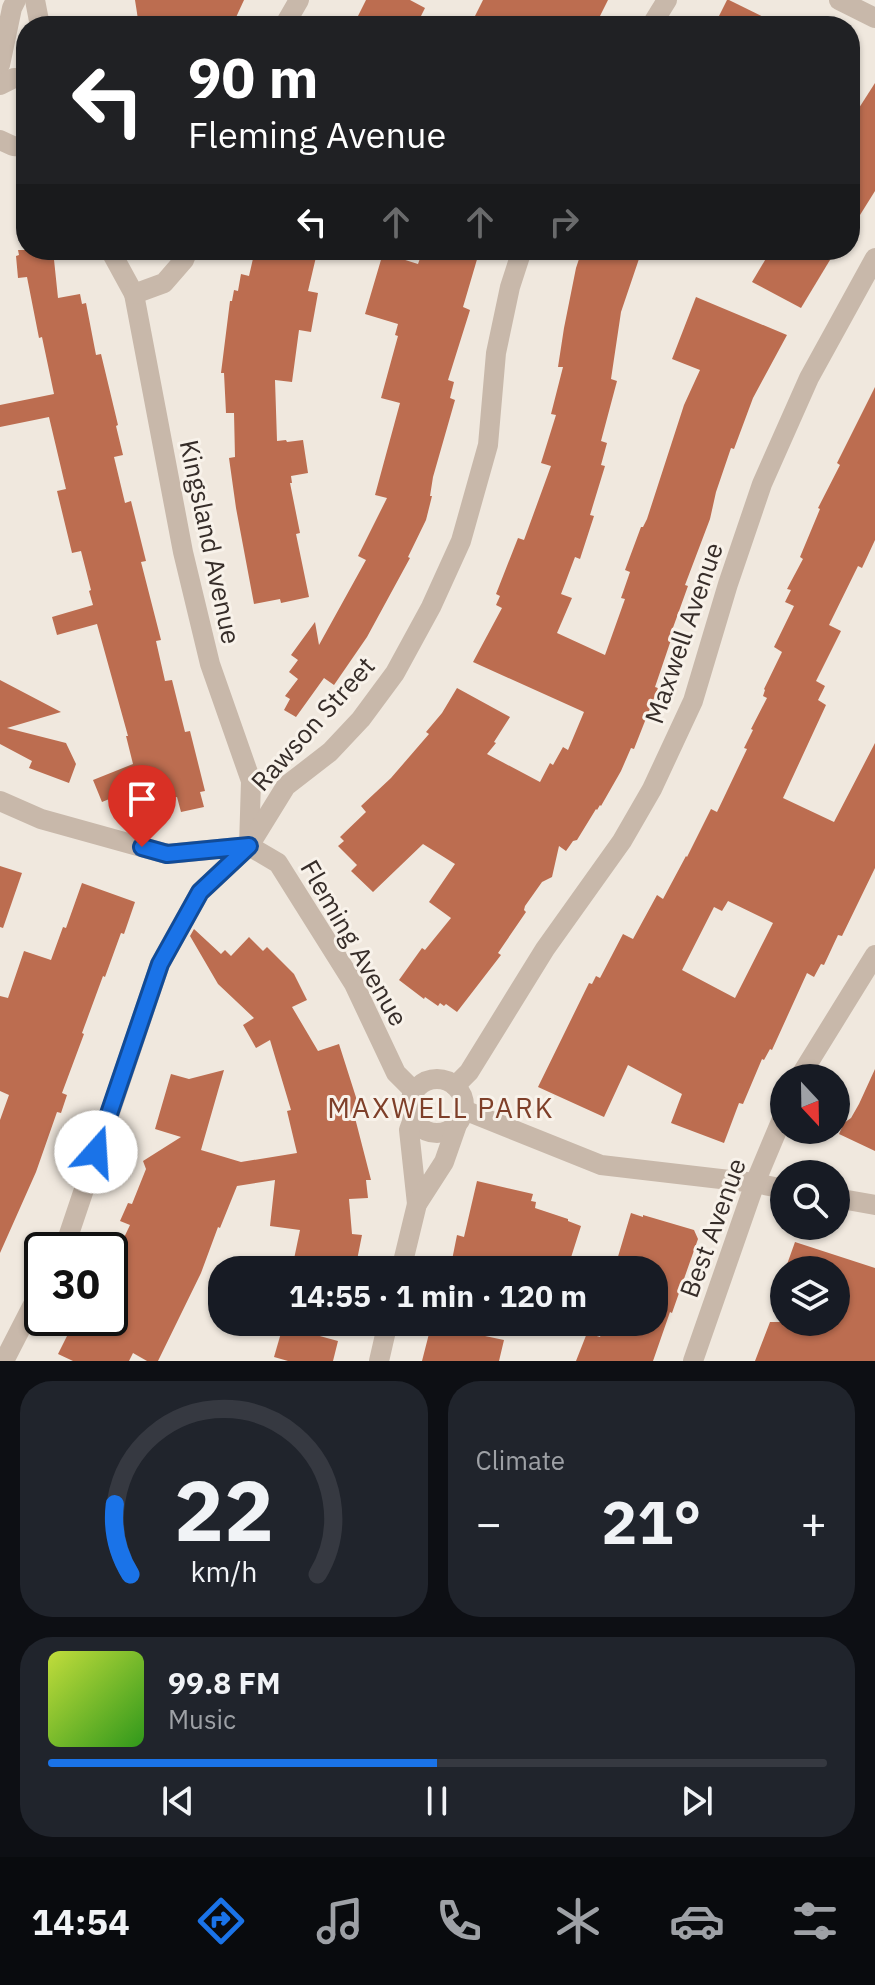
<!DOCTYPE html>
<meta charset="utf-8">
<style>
body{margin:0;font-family:"IBM Plex Sans",sans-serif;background:#20242c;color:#f1f3f6;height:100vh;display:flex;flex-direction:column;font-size:30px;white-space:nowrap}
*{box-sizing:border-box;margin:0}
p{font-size:26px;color:#9ea1a6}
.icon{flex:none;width:44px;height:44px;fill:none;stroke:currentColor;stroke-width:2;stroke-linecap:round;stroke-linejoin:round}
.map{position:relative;height:1361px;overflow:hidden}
.details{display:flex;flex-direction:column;gap:20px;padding:20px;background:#0d0f14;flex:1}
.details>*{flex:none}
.hud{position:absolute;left:16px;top:16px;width:844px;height:244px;border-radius:32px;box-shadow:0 2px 6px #0004;background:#202124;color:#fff;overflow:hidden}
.needle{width:52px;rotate:158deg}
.tools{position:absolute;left:770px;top:1064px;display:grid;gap:16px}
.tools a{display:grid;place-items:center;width:80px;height:80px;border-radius:50%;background:#171b24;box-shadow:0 2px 6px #0004;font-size:40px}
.speed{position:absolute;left:24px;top:1232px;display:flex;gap:16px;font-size:40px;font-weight:700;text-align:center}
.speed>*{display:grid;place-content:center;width:104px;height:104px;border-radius:50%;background:#171b24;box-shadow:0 2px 6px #0004;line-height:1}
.speed .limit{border:4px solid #111;border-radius:12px;background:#fff;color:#111}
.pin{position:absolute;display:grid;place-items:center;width:68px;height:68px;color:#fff;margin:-82px -34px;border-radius:50% 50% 50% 0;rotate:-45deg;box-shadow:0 0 8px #0007}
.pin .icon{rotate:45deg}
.me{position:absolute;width:88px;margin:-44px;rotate:19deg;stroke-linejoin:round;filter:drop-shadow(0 0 6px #0008)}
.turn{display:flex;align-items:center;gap:28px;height:168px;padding:0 40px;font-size:36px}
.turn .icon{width:104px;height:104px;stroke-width:2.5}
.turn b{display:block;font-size:56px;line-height:68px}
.lanes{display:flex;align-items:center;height:76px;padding:0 40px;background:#0003;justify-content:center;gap:40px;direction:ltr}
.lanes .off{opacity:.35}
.big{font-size:60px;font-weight:800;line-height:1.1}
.details .tile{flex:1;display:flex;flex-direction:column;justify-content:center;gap:12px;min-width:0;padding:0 28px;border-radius:32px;background:#20242c}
.details .dial{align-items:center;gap:0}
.dial svg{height:208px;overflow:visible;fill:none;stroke:#363941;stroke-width:7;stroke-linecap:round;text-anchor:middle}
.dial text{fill:#f1f3f6;stroke:none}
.song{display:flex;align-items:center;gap:24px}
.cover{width:96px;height:96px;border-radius:12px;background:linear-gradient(135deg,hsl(70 70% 55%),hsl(110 70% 35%))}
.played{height:8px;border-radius:4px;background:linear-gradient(90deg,#1a73e8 50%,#363941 50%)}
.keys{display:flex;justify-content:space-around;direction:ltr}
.heat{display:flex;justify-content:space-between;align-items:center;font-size:44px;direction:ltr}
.details .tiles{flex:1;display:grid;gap:20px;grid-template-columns:1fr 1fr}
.tile:last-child{grid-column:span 2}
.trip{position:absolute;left:208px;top:1256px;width:460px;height:80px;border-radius:32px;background:#171b24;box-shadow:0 2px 6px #0004;font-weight:800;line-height:80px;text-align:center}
.dock{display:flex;height:128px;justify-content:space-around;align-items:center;background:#090b0e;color:#9ea1a6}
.dock .icon{width:56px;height:56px}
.dock .current{color:#1a73e8}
.dock b{font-size:36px;color:#f1f3f6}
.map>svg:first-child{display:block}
.building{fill:#bc6d50;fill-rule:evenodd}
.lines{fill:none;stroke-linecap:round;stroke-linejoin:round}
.street{stroke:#c8b8aa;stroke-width:20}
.route-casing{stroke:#114b97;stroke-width:20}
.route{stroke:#1a73e8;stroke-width:14}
.labels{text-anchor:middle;stroke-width:6;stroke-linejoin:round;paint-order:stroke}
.street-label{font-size:26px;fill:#362d29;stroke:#f8f2ea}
.neighbourhood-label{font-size:28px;letter-spacing:2px;fill:#7e3f29;stroke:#f8f2ea}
</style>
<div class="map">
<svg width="875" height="1361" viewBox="0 0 875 1361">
<rect width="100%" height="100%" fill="#f0e8de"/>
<g class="building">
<path d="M135 0H244L232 26H139Z"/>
<path d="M366 0H410L425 8 416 26H353Z"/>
<path d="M483 0H608L595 26H470Z"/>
<path d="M727 0H729L782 26H714Z"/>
<path d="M875 83V191L850 231V122Z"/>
<path d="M18 250H53L58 298 80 294 82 304 86 303 96 355 101 354 118 425 116 426 123 455 114 457 125 503 131 501 146 561 141 562 161 640 156 641 165 681 172 680 185 732 190 731 205 791 200 792 204 807 181 812 177 797 151 804 146 784 102 802 93 780 133 764 126 736H128L97 624 57 635 52 617 93 605 89 591 91 590 81 551 72 553 57 491 66 489 49 417 0 427V405L54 394 42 337 39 338 27 277 18 278 16 256 19 255Z"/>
<path d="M255 250H315L314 257H316L308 291 318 293 311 332 299 330 292 382 275 380 277 441 286 440 287 442 303 440 308 473 291 476 292 483H290L300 533 296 534 309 597 281 603 280 599 254 604 236 508 229 458 235 457 234 413H226L224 373H221L230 301H232L234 290 238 291 241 274 249 276Z"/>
<path d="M423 250H477L475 256H478L463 307 470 310 448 380 454 382 450 398 455 400 433 477 430 496H432L426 520 408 557 410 558 367 637 334 685 324 678 296 717 284 710 290 699 285 696 298 679 289 672 298 660 291 655 315 622 319 645 366 560 358 556 387 498 375 495 400 403 381 398 398 336 395 335 398 324 365 314 383 253 418 264Z"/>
<path d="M582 250H642L621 312 611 379 617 381 601 441 607 443 601 465 605 466 590 515 594 516 580 559 575 557 561 594 572 598 557 633 605 655 625 599 621 598 630 572 625 570 641 527H643L647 519 684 405 700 370 672 359 696 297 787 335 753 398 734 449 731 448 716 492 710 519 685 585 688 586 670 636 672 637 655 687 658 688 634 749 631 748 621 771 601 806 600 805 597 810 596 809 577 840 573 841 566 851 559 846 552 877 542 882 525 906 524 910 526 912 498 953 501 955 457 1012 446 1004 444 1006 440 1003 438 1006 425 997 424 999 399 980 422 948 425 950 451 918 429 902 455 864 423 844 373 892 351 871 357 865 338 846 344 841 340 837 366 812 361 806 391 778 429 734 426 732 442 713 457 688 510 717 494 742 496 743 487 754 540 782 550 763 553 765 563 747 568 750 584 712 473 662 502 608 496 605 500 596 496 594 518 538 524 540 551 466 541 463 556 415 551 414 563 367H558L564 328 576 268Z"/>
<path d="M771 250H836L801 308 752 282Z"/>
<path d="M875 387V540L862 568 858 566 829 625 841 631 816 681 825 686 818 700 826 705 783 798 834 822 875 743V868L842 936 838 935 824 965 821 964 814 977 807 973 772 1050 770 1049 764 1060 762 1059 743 1104 739 1103 724 1143 671 1123 682 1094 628 1065 604 1117 538 1087 589 983 592 984 596 976 600 978 623 934 633 939 657 895 663 899 686 856 687 857 711 809 717 812 747 749 744 748 753 730 751 729 767 698 763 696 765 690 764 689 782 652 774 647 794 606 785 602 791 590 787 589 803 559 800 557 820 509 818 508 840 465 837 463ZM728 901 773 923 735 998 682 970 714 907 722 911Z"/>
<path d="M0 680 61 712 7 728 66 743 76 764 69 783 29 768 32 761 0 744Z"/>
<path d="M0 866 22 873 3 928 0 927Z"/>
<path d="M82 883 135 902 124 934 121 933 105 977 103 976 82 1033 84 1034 62 1093 67 1095 61 1113 57 1112 36 1172 0 1253V1120L9 1095 0 1091V996L8 998 24 951 51 960 63 927 66 928Z"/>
<path d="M194 929 221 954 225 950 231 956 249 937 263 951 267 947 294 974 307 1000 292 1007 318 1051 339 1044 361 1113 354 1114 371 1180H366L368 1198 349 1199 352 1234 362 1235 355 1270 294 1259 300 1230 270 1226 275 1180 237 1186 220 1228 218 1227 201 1273 158 1361H147L133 1353 129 1361H73L58 1354 70 1330 74 1332 79 1324 94 1332 101 1318H110V1267L130 1225 120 1221 128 1203 132 1204 146 1169 143 1161 181 1137 155 1129 171 1074 189 1079 224 1070 201 1150 241 1162 297 1153 287 1111 291 1110 270 1040 256 1048 243 1025 254 1018 218 984 190 936Z"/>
<path d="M875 1069V1151L839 1134 844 1123 851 1118 859 1104Z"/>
<path d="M477 1181 533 1194 531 1201 536 1202 535 1208 568 1219V1221L581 1226 567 1270 530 1260 528 1270H450L457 1235 464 1237Z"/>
<path d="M631 1213 643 1217V1215L694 1230 698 1239 672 1313 670 1312 653 1361H576L587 1333 600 1337 605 1322H654V1270H614Z"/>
<path d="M795 1242 875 1268V1361H755L770 1322H836V1270H785Z"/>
<path d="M432 1322H489L485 1336 504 1340 499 1361H422Z"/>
<path d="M283 1326 338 1341 333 1361H288L274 1357Z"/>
</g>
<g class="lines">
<g class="street">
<path d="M35 0 40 26"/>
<path d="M839 0 875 18"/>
<path d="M284 26 299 0"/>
<path d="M651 26 667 0"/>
<path d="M0 65 12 8 16 0"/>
<path d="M0 85 14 78H26"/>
<path d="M0 140 13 146 26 147"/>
<path d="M110 250 134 294 183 552 210 664 251 781 249 846"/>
<path d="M134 294 164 283 184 260 188 250"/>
<path d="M0 801 41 819 167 854 249 846 278 863 354 984 396 1073 414 1091"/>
<path d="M799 1078 875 955"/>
<circle cx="437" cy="1106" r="27"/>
<path d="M455 1086 469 1072 545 949 622 841 652 789 693 701 728 584 762 484 809 378 875 258"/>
<path d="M464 1110 601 1165 755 1183 784 1189"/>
<path d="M413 1119 409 1130 417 1204"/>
<path d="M836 1198 875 1205"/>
<path d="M61 1250 67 1240 160 964 200 892 249 846 286 786 330 752 361 719 395 673 431 607 461 541 488 445 496 353 510 287 522 250"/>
<path d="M401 1270 417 1204 444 1162 458 1122"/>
<path d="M4 1361 42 1287"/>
<path d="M379 1361 388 1322"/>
<path d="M693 1361 755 1183 784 1114"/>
</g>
</g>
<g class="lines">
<g class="route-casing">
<path id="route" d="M96 1152 160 964 200 892 249 846 167 854 142 847"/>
</g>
<use href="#route" class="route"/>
</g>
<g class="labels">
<g class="street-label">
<text transform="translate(210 542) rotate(78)" y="9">Kingsland Avenue</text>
<text transform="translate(684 633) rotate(-71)" y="9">Maxwell Avenue</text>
<text transform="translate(313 724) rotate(-48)" y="9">Rawson Street</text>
<text transform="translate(354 943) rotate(60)" y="9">Fleming Avenue</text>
<text transform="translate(713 1228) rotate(-70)" y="9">Best Avenue</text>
</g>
<g class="neighbourhood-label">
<text x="441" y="1118">MAXWELL PARK</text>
</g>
</g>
</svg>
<div class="tools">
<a><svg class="needle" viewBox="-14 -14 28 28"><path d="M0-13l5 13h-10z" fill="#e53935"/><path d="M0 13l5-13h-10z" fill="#9ea1a6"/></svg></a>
<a><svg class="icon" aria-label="search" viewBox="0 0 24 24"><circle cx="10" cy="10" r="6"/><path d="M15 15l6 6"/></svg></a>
<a><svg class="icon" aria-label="layers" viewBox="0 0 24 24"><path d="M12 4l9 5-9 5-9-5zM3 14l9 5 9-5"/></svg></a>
</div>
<div class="speed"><div class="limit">30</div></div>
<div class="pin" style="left:142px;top:847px;background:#d93025"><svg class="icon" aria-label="arrive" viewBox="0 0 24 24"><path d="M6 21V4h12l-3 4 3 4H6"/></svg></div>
<svg class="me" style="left:96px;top:1152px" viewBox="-20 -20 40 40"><circle r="19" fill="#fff"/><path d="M0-13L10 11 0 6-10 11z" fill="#1a73e8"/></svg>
<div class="trip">14:55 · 1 min · 120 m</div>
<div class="hud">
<div class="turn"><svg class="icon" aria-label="left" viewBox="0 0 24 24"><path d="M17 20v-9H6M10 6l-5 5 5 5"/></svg><div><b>90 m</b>Fleming Avenue</div></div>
<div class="lanes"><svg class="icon" aria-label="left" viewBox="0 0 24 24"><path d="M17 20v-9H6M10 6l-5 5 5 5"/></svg><svg class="icon off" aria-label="ahead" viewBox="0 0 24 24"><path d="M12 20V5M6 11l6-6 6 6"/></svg><svg class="icon off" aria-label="ahead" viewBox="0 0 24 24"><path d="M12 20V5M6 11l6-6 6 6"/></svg><svg class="icon off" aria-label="right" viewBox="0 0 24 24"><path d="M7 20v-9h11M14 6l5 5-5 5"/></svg></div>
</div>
</div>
<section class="details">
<div class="tiles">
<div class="tile dial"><svg viewBox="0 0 100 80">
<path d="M14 69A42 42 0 1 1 86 69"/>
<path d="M14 69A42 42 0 0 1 8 42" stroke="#1a73e8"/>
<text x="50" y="56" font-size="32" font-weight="700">22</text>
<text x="50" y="72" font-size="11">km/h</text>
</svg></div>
<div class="tile"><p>Climate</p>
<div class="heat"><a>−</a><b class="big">21°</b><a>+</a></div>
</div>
<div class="tile">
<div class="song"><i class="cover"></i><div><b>99.8 FM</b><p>Music</p></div></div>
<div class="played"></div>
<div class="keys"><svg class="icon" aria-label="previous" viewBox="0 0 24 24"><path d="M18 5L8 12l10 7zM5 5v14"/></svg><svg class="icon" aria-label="pause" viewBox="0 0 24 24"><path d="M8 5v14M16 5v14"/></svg><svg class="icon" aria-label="next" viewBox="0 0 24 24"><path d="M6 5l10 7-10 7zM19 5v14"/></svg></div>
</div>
</div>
</section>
<nav class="dock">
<b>14:54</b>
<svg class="icon current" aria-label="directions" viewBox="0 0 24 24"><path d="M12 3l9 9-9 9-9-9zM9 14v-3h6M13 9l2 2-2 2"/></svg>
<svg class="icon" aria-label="music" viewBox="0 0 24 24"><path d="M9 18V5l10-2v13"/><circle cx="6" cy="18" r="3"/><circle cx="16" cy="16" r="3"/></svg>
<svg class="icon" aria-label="phone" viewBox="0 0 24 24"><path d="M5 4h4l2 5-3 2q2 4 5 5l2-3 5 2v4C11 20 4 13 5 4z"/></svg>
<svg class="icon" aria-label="climate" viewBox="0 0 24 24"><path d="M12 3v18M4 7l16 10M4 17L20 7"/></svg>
<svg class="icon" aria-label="car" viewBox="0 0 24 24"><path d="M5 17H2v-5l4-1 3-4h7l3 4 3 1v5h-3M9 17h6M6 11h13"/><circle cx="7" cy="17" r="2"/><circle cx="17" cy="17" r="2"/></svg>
<svg class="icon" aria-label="filters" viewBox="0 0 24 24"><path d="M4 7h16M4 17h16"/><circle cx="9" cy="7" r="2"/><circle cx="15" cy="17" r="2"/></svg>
</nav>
